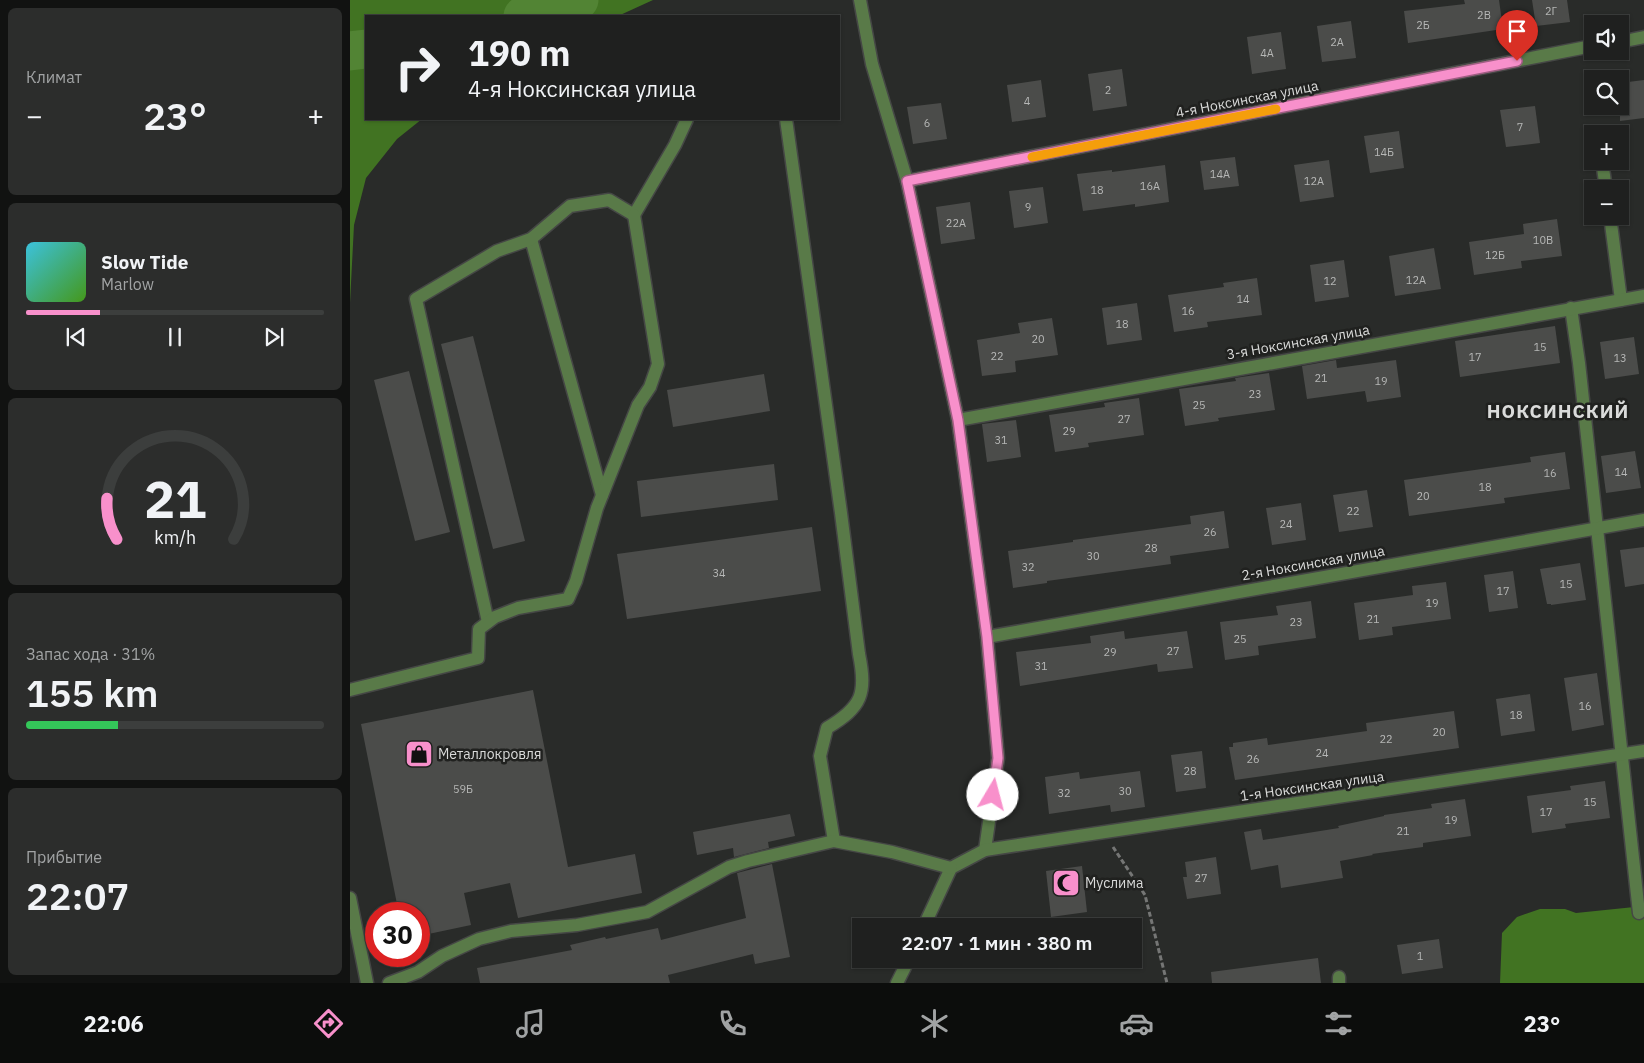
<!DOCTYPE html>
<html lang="ru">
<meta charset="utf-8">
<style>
body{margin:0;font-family:"IBM Plex Sans",sans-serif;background:#2c2d2c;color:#f1f3f6;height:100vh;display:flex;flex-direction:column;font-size:19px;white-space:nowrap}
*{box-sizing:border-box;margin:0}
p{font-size:16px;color:#a1a3a4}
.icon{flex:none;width:28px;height:28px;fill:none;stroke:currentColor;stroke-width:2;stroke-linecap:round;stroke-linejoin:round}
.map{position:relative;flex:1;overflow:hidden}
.details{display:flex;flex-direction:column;gap:8px;padding:8px;background:#111211;width:350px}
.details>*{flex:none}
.banner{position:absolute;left:15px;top:15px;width:475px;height:105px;border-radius:0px;box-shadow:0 1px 4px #0004,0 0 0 1px #3c3e3d;background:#1f201f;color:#f1f3f6;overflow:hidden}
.buttons{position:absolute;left:1234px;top:15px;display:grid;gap:10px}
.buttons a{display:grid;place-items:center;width:45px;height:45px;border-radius:0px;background:#1f201f;box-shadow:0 1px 4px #0004,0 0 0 1px #3c3e3d;font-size:25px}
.speed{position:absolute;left:15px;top:902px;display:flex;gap:10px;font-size:25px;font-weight:700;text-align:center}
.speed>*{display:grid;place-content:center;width:65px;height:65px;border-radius:50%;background:#1f201f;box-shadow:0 1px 4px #0004,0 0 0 1px #3c3e3d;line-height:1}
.speed .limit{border:8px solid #d22;background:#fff;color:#111}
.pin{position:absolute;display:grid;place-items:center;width:42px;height:42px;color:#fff;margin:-51px -21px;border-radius:50% 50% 50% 0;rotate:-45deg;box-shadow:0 0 5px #0007}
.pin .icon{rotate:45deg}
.me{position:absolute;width:55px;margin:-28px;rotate:8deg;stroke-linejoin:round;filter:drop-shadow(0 0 4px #0008)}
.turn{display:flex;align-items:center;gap:18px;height:105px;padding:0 20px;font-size:22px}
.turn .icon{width:65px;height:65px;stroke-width:2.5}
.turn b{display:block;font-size:35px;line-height:42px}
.big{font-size:38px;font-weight:600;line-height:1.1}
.details .tile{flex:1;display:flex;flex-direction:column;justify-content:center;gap:8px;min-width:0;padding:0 18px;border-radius:8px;background:#2c2d2c}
.details .dial{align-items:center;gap:0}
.dial svg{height:130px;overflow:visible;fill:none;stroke:#3c3e3d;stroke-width:7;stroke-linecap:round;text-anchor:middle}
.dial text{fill:#f1f3f6;stroke:none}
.song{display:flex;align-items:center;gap:15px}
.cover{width:60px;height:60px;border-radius:8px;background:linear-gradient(135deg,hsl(190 70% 55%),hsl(100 70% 35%))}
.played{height:5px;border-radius:2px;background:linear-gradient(90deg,#f890cb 25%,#3c3e3d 25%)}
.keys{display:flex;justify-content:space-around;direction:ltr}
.heat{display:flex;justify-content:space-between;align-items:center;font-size:28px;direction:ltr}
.charge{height:8px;border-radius:4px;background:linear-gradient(90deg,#34c759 31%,#3c3e3d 0)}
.trip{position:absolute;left:502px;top:918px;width:290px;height:50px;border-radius:0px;background:#1f201f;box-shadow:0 1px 4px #0004,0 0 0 1px #3c3e3d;font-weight:600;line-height:50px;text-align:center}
.menu{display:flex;height:80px;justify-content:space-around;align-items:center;background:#0c0d0c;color:#a1a3a4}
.menu .icon{width:35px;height:35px}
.menu .current{color:#f890cb}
.menu b{font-size:22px;color:#f1f3f6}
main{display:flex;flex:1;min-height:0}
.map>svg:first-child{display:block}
.forest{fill:#417322}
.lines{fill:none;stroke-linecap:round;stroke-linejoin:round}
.river{stroke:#528434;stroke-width:39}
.building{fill:#4b4c4a}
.minor-casing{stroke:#454745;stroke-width:15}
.path{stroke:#757675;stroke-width:3;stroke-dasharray:5 2.5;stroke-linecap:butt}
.minor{stroke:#597a48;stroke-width:12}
.route-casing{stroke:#a15e84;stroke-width:12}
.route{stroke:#f890cb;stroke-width:9}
.slow{stroke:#f59e0b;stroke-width:9}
.labels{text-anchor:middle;stroke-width:5;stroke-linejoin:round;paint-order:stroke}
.number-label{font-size:11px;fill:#b6b7b6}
.street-label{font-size:14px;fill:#dadbda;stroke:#20211f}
.poi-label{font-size:14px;fill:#dadbda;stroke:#20211f;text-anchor:start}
.district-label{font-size:19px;font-weight:bold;letter-spacing:1px;fill:#dadbda;stroke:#20211f}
</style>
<main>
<section class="details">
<div class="tile"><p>Климат</p>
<div class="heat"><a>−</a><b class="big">23°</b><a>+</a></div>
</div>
<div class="tile">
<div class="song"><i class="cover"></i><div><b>Slow Tide</b><p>Marlow</p></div></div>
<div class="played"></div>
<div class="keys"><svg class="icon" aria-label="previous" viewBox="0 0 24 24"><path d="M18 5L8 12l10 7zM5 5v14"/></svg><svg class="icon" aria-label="pause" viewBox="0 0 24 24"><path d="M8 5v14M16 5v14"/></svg><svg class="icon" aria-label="next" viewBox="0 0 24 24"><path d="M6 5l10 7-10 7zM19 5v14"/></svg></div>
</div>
<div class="tile dial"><svg viewBox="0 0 100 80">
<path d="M14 69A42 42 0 1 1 86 69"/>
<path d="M14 69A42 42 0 0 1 8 44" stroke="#f890cb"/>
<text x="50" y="56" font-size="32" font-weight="700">21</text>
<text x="50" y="72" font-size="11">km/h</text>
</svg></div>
<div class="tile"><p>Запас хода · 31%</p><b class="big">155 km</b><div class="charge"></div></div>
<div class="tile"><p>Прибытие</p><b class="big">22:07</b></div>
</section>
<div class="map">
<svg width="1294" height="983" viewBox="0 0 1294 983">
<rect width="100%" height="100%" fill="#292b29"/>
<g class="forest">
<path d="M0 0H303L268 16H16V119H72L47 139 16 178 4 225 0 303Z"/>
<path d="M1294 906V983H1150L1152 933 1167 917 1190 909H1215L1226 913Z"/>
</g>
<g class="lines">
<g class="river">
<path d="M173 16 229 0"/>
<path d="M0 51 16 49"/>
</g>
</g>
<g class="building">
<path d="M1114 0H1149L1153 29 1058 43 1054 11 1115 4Z"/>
<path d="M1182 0H1217L1220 22 1186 26Z"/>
<path d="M1001 21 1006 58 972 62 967 26Z"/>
<path d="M931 32 936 69 902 74 897 37Z"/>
<path d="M772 69 777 106 743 111 738 74Z"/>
<path d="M691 80 696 117 662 122 657 85Z"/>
<path d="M1294 80V118L1270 121V83Z"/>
<path d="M591 103 597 139 563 144 557 107Z"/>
<path d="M1185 106 1190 143 1156 147 1150 110Z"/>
<path d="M1049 131 1054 168 1020 173 1014 136Z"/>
<path d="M885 157 889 186 854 190 850 161Z"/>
<path d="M979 160 984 197 950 202 944 165Z"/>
<path d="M815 165 819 202 785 207V204L733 211 727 174 762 170V172Z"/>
<path d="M693 187 698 223 664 228 659 191Z"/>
<path d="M620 202 625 239 591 244 586 207Z"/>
<path d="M1207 219 1212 256 1171 261 1172 268 1124 275 1119 242 1174 234 1173 224Z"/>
<path d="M1084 248 1091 289 1045 296 1039 256Z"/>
<path d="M994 260 999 297 965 302 960 265Z"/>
<path d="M907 278 912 315 857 322 858 327 824 332 818 295 874 287 873 283Z"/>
<path d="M787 303 792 340 757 345 752 308Z"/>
<path d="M702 318 708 355 665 361 666 372 632 376 627 340 670 333 668 323Z"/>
<path d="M1205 326 1210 363 1110 377 1105 341Z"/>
<path d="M123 336 175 541 143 549 91 344Z"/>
<path d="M1284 337 1289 374 1255 379 1250 342Z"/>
<path d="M986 360 987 368 1046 360 1051 397 1017 402 1015 391 957 399 952 366Z"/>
<path d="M59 371 100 532 65 541 24 380Z"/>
<path d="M919 373 925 410 868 418 869 421 835 426 829 389 886 381 885 378Z"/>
<path d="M414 374 420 411 323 427 317 390Z"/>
<path d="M789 398 794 435 738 443 739 447 705 452 699 415 755 407 754 403Z"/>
<path d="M666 420 671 457 637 462 632 424Z"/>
<path d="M1285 451 1291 488 1256 493 1251 456Z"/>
<path d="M1215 452 1220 489 1154 498 1155 503 1059 516 1054 480 1181 462 1180 457Z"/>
<path d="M424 464 428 500 291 517 287 481Z"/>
<path d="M1017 490 1023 527 989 532 983 495Z"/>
<path d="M951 503 956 540 922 545 916 508Z"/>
<path d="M874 511 879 548 820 556 821 564 697 581V583L663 588 658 551 723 542V540L841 524 840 516Z"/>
<path d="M462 527 471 591 277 619 267 554Z"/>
<path d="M1294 547V584L1275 587 1270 550Z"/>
<path d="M1230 563 1236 600 1201 605V604H1197L1190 569Z"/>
<path d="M1163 571 1168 608 1139 612 1134 575Z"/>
<path d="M1096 582 1101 619 1042 627 1043 635 1009 640 1004 603 1063 595 1062 586Z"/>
<path d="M961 601 966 638 908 646 909 655 875 660 870 622 928 615 926 606Z"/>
<path d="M774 631 775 639 837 631 843 668 808 672 807 664 670 686 666 652 741 643 740 636Z"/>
<path d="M1247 673 1254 725 1222 731 1214 678Z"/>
<path d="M183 690 218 867 285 854 292 893 168 918 160 883 114 893 121 925 69 936V914H49L11 724Z"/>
<path d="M1180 694 1185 731 1151 736 1146 699Z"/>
<path d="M1104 711 1109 748 885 780 879 747H883V743L917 738 918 745 1017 731 1016 723Z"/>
<path d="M852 751 856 788 826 792 821 755Z"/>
<path d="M790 771 795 807 761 812 760 805 699 814 695 777 729 772 730 779Z"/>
<path d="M1255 781 1260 818 1215 824 1216 828 1182 833 1177 796 1221 790 1220 786Z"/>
<path d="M1115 799 1121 836 1073 843V847L1022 854 1023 855 990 861 993 878 931 888 928 865 901 870 894 832 911 829 913 840 989 828 988 826 1034 816V815L1082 808 1081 804Z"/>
<path d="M440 814 445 836 418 842 419 848 384 857 383 848 347 855 343 832Z"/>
<path d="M866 857 871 894 837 899 833 877H837L835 862Z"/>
<path d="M422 864 440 957 405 964 403 954 318 975 320 983H130L127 968 222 950 220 945 255 937 256 939 308 928 311 940 396 918 387 873Z"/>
<path d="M732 866 737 912 701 917 696 871Z"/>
<path d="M1089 939 1093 968 1052 974 1047 945Z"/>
<path d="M968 958 971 983H862L861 972Z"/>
</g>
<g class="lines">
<g class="minor-casing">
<g id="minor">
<path d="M510 0 522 64 557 181 608 420 637 637 648 758 635 850 601 868 574 926"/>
<path d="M1270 42 1294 37"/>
<path d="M436 119 491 513 509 654C517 694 512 707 477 728L470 756 484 841"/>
<path d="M1252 161 1256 189"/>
<path d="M557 181 1242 46"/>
<path d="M1260 216 1271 300"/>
<path d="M181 239 252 495"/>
<path d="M1221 308 1229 363 1289 913"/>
<path d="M608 420 1294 296"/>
<path d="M138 622 66 299 147 251 181 239 220 206 259 200 284 215 325 145 337 119"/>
<path d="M637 637 1294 520"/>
<path d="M0 690 128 658 129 629 145 617 168 608 218 599 226 581 247 508 288 405 300 387 308 364 284 215"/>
<path d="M635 850 1294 751"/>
<path d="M0 898 17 983"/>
<path d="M989 977V983"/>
<path d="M39 983 68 972 92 956 129 939 161 931 227 925 297 912 379 867 398 861 484 841 542 852 601 868"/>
<path d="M547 983 559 959"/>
</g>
</g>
<path class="path" d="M763 847 795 895 817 983"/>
<use href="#minor" class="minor"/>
</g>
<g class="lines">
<g class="route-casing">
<path id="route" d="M643 795 648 758 637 637 608 420 557 181 1167 61"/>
</g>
<use href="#route" class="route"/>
<path class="slow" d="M682 157 926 109"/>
</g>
<defs>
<g id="shop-square" transform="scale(1.4375)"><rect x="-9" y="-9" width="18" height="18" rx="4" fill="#f890cb" stroke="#20211f"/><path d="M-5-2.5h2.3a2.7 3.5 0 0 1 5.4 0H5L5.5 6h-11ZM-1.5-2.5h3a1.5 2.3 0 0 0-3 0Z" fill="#111"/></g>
<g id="mosque-square" transform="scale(1.4375)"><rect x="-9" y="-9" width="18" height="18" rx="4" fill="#f890cb" stroke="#20211f"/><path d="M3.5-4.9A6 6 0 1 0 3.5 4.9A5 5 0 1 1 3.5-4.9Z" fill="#111"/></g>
</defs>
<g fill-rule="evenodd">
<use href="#shop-square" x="69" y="754"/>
<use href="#mosque-square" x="716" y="883"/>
</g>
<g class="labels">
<g class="number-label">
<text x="1201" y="15">2Г</text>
<text x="1134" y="19">2В</text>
<text x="1073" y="29">2Б</text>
<text x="987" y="46">2А</text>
<text x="917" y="57">4А</text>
<text x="758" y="94">2</text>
<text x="677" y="105">4</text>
<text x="577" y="127">6</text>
<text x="1170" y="131">7</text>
<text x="1034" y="156">14Б</text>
<text x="870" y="178">14А</text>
<text x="964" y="185">12А</text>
<text x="800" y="190">16А</text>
<text x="747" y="194">18</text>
<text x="678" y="211">9</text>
<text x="606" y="227">22А</text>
<text x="1193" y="244">10В</text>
<text x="1145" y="259">12Б</text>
<text x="1066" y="284">12А</text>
<text x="980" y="285">12</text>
<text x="893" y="303">14</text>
<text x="838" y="315">16</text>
<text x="772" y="328">18</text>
<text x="688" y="343">20</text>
<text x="1190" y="351">15</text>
<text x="647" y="360">22</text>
<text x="1125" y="361">17</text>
<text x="1270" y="362">13</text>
<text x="971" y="382">21</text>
<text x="1031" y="385">19</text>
<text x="905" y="398">23</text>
<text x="849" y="409">25</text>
<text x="774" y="423">27</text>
<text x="719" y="435">29</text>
<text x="651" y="444">31</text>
<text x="1271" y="476">14</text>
<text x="1200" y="477">16</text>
<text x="1135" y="491">18</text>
<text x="1073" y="500">20</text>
<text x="1003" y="515">22</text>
<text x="936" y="528">24</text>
<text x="860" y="536">26</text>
<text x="801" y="552">28</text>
<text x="743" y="560">30</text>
<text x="678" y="571">32</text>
<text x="369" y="577">34</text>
<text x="1216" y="588">15</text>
<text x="1153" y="595">17</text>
<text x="1082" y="607">19</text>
<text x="1023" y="623">21</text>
<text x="946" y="626">23</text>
<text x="890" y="643">25</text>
<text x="823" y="655">27</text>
<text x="760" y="656">29</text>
<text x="691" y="670">31</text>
<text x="1235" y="710">16</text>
<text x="1166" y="719">18</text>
<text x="1089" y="736">20</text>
<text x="1036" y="743">22</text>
<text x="972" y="757">24</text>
<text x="903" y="763">26</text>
<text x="840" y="775">28</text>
<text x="113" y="793">59Б</text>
<text x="775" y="795">30</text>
<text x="714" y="797">32</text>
<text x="1240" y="806">15</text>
<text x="1196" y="816">17</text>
<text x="1101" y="824">19</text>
<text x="1053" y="835">21</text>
<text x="851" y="882">27</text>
<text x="1070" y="960">1</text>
</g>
<g class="street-label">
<text transform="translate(897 99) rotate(-11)" y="5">4-я Ноксинская улица</text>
<text transform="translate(948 342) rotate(-10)" y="5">3-я Ноксинская улица</text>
<text transform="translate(963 563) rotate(-10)" y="5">2-я Ноксинская улица</text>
<text transform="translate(962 786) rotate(-8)" y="5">1-я Ноксинская улица</text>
</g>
<g class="poi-label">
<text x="88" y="759">Металлокровля</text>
<text x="735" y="888">Муслима</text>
</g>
<g class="district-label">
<text x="1208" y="418">НОКСИНСКИЙ</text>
</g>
</g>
</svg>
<div class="buttons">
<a><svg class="icon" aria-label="sound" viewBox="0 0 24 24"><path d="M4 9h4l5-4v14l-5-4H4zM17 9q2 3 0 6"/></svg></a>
<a><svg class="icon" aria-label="search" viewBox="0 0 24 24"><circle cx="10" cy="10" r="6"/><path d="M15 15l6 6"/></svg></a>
<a>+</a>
<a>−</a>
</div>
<div class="speed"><div class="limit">30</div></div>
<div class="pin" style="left:1167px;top:61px;background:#d93025"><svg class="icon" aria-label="arrive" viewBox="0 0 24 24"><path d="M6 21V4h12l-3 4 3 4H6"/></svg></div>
<svg class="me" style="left:643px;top:795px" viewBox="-20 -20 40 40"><circle r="19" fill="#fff"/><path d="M0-13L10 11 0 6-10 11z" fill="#f890cb"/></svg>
<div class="trip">22:07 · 1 мин · 380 m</div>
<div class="banner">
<div class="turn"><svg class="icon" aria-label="right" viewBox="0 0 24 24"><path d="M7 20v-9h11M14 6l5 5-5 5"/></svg><div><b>190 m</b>4-я Ноксинская улица</div></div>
</div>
</div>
</main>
<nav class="menu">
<b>22:06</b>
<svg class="icon current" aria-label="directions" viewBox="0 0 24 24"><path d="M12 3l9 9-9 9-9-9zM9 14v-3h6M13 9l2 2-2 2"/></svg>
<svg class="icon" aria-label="music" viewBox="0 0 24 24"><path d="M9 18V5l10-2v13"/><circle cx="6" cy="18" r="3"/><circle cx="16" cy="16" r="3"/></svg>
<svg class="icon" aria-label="phone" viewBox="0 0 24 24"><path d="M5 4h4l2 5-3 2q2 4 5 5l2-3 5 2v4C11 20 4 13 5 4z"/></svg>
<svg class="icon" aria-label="climate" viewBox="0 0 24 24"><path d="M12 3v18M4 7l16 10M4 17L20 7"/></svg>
<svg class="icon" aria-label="car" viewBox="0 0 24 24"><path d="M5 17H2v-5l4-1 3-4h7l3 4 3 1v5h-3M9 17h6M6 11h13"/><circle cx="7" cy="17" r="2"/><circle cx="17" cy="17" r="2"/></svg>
<svg class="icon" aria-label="filters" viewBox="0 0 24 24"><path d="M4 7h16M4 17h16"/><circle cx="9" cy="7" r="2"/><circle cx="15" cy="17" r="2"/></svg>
<b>23°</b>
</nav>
